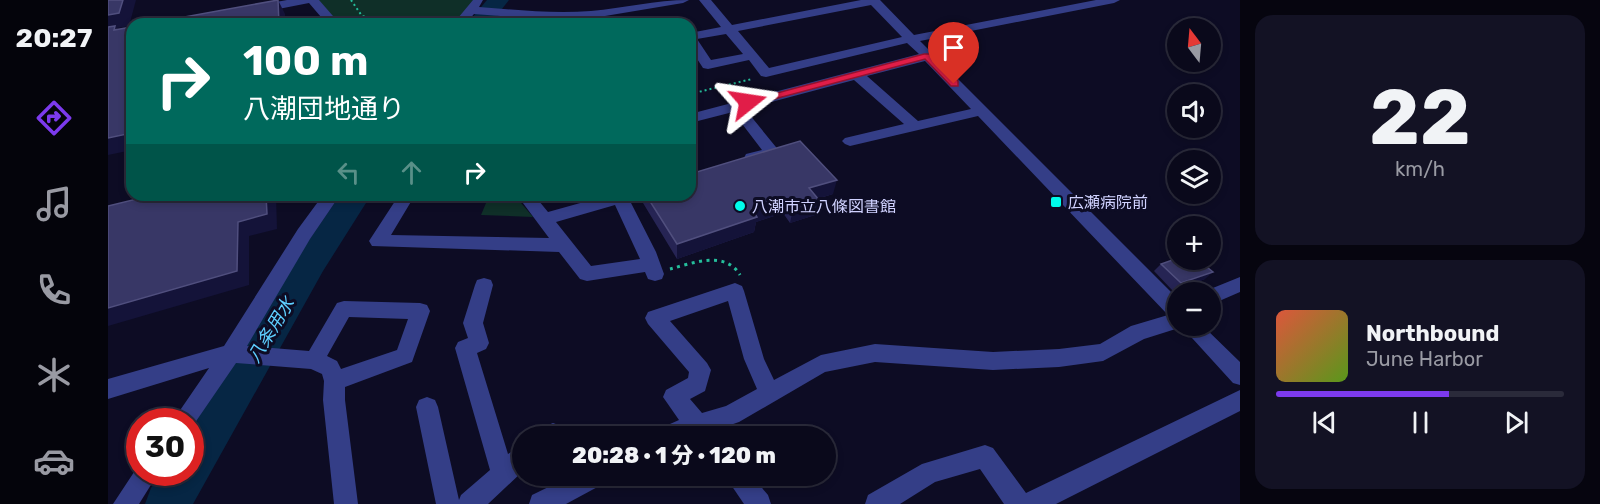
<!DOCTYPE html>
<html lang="ja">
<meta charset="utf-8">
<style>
body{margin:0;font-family:Rubik,"Noto Sans JP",sans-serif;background:#131224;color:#f1f3f6;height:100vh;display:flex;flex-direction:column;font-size:22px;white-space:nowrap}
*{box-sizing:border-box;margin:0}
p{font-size:20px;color:#999aa3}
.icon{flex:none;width:33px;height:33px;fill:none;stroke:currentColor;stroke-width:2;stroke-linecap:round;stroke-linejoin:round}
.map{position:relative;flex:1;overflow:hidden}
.panel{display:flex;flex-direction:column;gap:15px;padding:15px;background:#06050f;width:360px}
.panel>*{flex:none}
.hud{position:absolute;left:18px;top:18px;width:570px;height:183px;border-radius:18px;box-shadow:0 3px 9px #0003,0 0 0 2px #2a2a3a;background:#00695c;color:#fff;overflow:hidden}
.needle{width:39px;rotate:344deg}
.buttons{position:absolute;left:1059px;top:18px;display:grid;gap:12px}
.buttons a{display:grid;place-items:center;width:54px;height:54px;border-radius:50%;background:#0a091b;box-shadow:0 3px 9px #0003,0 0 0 2px #2a2a3a;font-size:30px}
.speed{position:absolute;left:18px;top:408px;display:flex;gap:12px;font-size:30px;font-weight:700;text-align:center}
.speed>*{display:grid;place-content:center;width:78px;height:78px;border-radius:50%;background:#0a091b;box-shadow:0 3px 9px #0003,0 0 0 2px #2a2a3a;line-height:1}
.speed .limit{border:9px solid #d22;background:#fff;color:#111}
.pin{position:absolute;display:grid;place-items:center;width:51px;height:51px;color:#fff;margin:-62px -26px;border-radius:50% 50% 50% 0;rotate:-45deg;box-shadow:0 0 6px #0007}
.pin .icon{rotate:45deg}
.me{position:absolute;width:66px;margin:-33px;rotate:75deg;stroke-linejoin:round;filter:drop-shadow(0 0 4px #0008)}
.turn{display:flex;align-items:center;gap:21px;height:126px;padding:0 18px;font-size:27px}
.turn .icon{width:78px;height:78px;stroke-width:2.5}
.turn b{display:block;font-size:42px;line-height:51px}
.lanes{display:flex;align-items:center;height:57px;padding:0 18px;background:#0003;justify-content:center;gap:30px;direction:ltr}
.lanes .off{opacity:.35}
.panel .widget{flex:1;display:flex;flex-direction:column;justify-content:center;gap:9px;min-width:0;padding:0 21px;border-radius:18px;background:#131224}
.panel .dial{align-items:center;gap:0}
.dial b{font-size:78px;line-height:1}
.song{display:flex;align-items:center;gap:18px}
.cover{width:72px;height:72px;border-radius:9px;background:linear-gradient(135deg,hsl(10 70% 55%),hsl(90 70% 35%))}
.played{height:6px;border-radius:3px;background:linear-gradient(90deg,#7c3aed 60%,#2a2a3a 60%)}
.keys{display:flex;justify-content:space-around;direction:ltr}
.trip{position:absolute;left:404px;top:426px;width:324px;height:60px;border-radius:30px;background:#0a091b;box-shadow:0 3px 9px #0003,0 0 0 2px #2a2a3a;font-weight:800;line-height:60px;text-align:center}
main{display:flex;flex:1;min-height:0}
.tab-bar{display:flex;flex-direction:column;width:108px;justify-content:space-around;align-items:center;background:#04040b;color:#999aa3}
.tab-bar .icon{width:42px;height:42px}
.tab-bar .current{color:#7c3aed}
.tab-bar b{font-size:27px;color:#f1f3f6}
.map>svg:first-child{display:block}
.green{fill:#0f2f28}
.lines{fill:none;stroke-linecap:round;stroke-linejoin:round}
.river{fill:#062644;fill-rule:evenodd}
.path-far1{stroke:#25be9b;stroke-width:2;stroke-dasharray:2 3;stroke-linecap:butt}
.path{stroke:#25be9b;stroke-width:3;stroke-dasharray:3 4.5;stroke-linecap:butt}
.minor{fill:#343e87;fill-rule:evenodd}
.wall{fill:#262454}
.shaded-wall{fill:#141339}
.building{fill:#383766;stroke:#504f7e;stroke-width:1.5}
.route{fill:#e11d48;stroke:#92132f;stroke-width:1.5}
.poi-dot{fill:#00fbeb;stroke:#0d0c24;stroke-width:2}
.labels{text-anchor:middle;stroke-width:6;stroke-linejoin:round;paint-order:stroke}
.poi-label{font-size:16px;fill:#d0d2ff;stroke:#0d0c24;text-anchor:start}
.water-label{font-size:18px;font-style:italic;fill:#5ecfff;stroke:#0d0c24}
</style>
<main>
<nav class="tab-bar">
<b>20:27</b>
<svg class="icon current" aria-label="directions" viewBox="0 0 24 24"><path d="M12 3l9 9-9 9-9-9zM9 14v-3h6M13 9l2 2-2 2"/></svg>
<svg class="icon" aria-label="music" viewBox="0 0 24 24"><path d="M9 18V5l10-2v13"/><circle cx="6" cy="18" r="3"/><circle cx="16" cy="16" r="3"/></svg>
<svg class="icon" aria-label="phone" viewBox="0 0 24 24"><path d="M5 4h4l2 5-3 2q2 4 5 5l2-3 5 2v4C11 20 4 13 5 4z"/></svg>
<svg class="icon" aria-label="climate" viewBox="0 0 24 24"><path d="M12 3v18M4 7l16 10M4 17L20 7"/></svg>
<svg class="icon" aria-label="car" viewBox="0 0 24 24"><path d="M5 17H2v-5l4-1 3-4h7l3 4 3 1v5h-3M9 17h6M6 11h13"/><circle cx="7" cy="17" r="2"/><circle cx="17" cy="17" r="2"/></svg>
</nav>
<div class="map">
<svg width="1132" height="504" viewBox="0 0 1132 504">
<rect width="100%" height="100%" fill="#0d0c24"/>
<g class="green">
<path d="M210 0H372L352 24H231Z"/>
<path d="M381 196H407L425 217 373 215Z"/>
</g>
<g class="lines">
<g class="river">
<path d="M379 0H401L382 24H359Z"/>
<path d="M232 195H263L215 271 85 504H37L43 488 54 472H82V429L192 253Z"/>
</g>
<g class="path-far1">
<path d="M243 0 254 16 278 21 281 24"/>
<path d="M582 94 644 79"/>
</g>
<path class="path" d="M562 269C585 263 617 250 632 275"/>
<g class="minor">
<path d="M179 0H211L232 24H219L201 3 150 13 144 9 146 6Z"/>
<path d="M365 0H375L371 7C409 10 446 14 483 11 516 8 547 0 581 0L575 3 485 18 442 20 366 14 357 24H345Z"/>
<path d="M591 0H603L624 25 753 0H772L806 35 988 0H1012L1006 3 812 41 1070 299V326H1095L1132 362V385L1125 383 1074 327 1036 339 995 361 951 367 885 370 767 362 717 372 631 422 608 430 610 436H550L553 428 571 420 555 397 558 390 580 378 581 372 540 324 537 318 540 312 627 283 634 286 636 291 656 359 666 380 713 355 767 344 885 352 951 349 992 344 1023 326 1060 315 870 116 742 146 737 144 734 141 737 138 796 124 746 80 637 109 672 152 669 156 644 163 638 162 636 158 638 154 654 150 625 112 582 123V114L811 54 799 43 658 77 653 76 641 60 600 69 595 68 582 48V33L613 27ZM763 5 794 37 661 68 630 31ZM618 34 635 54 603 60 589 39ZM817 61 863 109 810 121 759 76ZM620 301 636 359 649 389 618 406 594 413 582 399 597 391 603 370 599 363 562 321Z"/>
<path d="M215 195H232L202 239 139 346 201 351 229 303 236 301 312 303 319 305 322 311 304 362 237 387V400L250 504H226L215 400 216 381 214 374 203 369 128 363 82 430V422H64L101 368 0 399V379L116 346 190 229ZM241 317 300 319 289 350 233 369 229 361 219 356Z"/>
<path d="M291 195H307L283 235 441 238 409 195H426L440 212 501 195H530L528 199 522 201 548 252 556 274 554 279 547 281 540 279 537 272 479 281 472 279 451 252 264 246 261 241ZM507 205 532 259 483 266 448 222Z"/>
<path d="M1132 277V292L1102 305V292H1095Z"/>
<path d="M376 278 383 280 385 285 375 323 381 343 378 349 369 353 400 454 414 445V472L380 504H328L308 407 311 400 319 397 327 400 330 407 351 500 353 495 382 470 347 348 350 342 360 338 355 323 367 285 369 280Z"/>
<path d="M1132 390V411L948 504H896L872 469 827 482 792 504H757L760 495 814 464 877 445 885 448 918 493Z"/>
<path d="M445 423 453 426 455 436H430L433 428Z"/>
<path d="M32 463V472H51L31 504H5Z"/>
<path d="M463 476H499L495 484 458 504H421L424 495Z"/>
<path d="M617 476H644L660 495 663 504H636Z"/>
</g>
</g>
<g class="wall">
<path d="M725 194 709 199 711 200 707 215 682 223 675 213 648 222 646 232 569 259 535 203 534 195Z"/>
<path d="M1053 264 1097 279 1065 291 1046 271Z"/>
</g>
<g class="shaded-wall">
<path d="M15 0H28L21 26 9 28 17 39 0 30V15Z"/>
<path d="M170 0 177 14V24H171Z"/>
<path d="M24 133V150L0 155V138Z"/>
<path d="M729 180 725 194 698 202 701 188Z"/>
<path d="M158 195H168L169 229 141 236V285L0 326V308L130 222Z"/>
<path d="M677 199 675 213 648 222 646 232 569 259V244L644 209Z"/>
<path d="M711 200 707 215 682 223 685 209Z"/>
<path d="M1105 272 1097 279 1065 291 1073 283Z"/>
</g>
<g class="building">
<path d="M0 0H15L11 13 0 15Z"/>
<path d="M170 0 171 24H38Z"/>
<path d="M7 26 6 30 24 27V133L0 138V27Z"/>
<path d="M692 141 729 180 701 188 711 200 685 209 677 199 644 209 649 217 569 244 538 195H582V174Z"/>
<path d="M30 195H158L159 214 130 222 129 271 0 308V206L29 199Z"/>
<path d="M1070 258V260H1090L1105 272 1073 283 1053 264Z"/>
</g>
<path class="route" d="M816 54H823L850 81V86H843L817 59 640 106 635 102Z"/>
<g class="poi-dot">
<rect x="942" y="196" width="12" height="12" rx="3"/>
<circle cx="632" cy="206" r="6"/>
</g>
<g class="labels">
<g class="poi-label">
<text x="960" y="208">広瀬病院前</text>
<text x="644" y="212">八潮市立八條図書館</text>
</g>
<g class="water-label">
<text transform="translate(163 330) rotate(-59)" y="6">八条用水</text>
</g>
</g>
</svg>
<div class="buttons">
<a><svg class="needle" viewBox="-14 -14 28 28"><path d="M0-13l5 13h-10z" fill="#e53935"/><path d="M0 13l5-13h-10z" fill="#999aa3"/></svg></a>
<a><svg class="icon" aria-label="sound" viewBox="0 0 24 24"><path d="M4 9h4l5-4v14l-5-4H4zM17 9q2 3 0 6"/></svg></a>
<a><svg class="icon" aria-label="layers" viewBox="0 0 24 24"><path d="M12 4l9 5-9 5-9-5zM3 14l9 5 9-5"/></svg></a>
<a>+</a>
<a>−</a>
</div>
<div class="speed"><div class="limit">30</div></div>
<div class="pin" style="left:846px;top:84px;background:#d93025"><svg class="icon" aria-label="arrive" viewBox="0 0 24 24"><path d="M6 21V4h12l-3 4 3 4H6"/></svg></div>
<svg class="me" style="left:640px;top:102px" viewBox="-20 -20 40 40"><path d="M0-17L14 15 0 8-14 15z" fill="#e11d48" stroke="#fff" stroke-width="4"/></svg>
<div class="trip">20:28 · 1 分 · 120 m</div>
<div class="hud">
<div class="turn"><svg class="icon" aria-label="right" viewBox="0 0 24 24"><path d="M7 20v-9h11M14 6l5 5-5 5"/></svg><div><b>100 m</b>八潮団地通り</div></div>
<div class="lanes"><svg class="icon off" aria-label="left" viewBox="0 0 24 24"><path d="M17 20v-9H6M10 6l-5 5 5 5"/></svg><svg class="icon off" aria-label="ahead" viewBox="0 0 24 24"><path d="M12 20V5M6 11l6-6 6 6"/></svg><svg class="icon" aria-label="right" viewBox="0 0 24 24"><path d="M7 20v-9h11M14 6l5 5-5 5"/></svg></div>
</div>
</div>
<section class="panel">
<div class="widget dial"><b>22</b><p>km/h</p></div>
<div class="widget">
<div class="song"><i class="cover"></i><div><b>Northbound</b><p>June Harbor</p></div></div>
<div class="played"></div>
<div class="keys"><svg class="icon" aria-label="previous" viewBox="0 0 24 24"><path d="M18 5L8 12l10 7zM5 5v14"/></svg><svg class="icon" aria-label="pause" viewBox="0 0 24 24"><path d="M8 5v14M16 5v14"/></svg><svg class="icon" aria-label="next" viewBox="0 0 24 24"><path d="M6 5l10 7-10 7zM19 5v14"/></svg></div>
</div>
</section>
</main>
